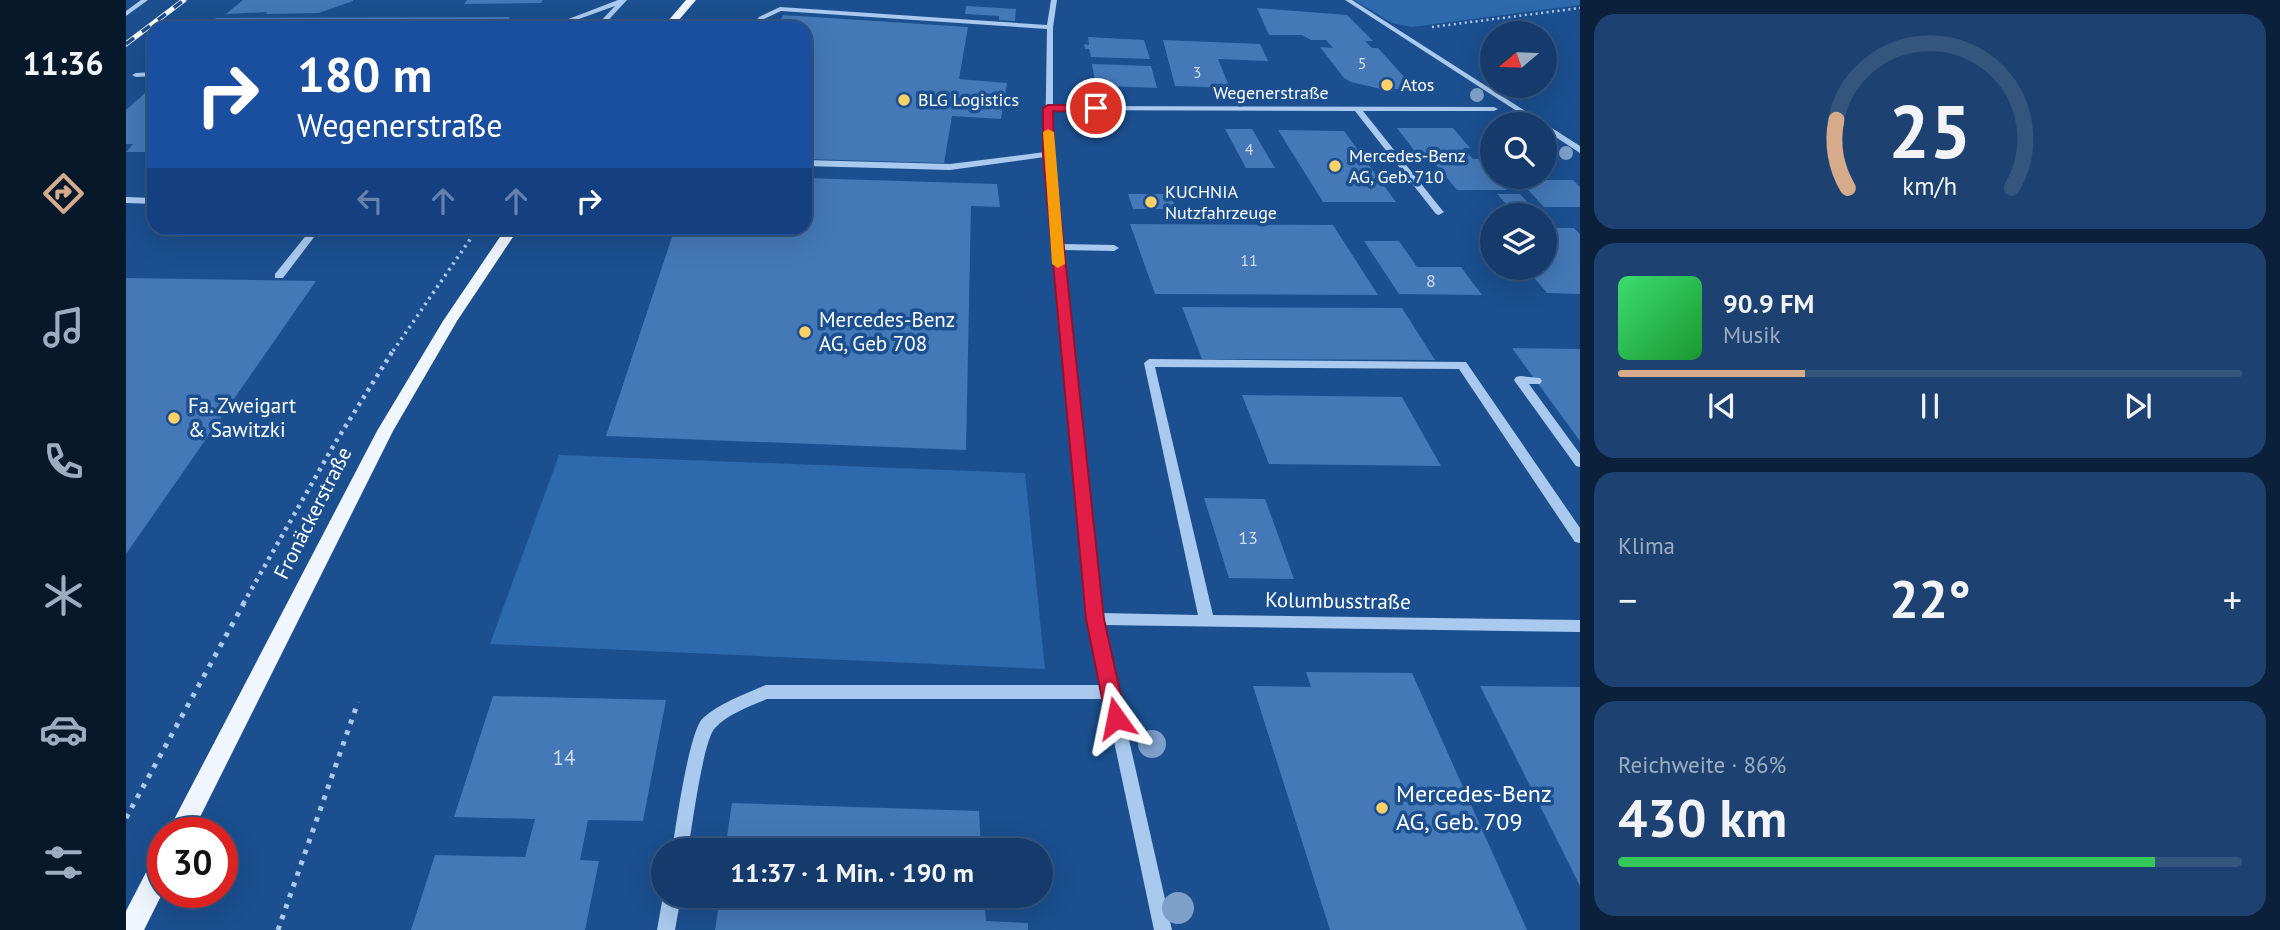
<!DOCTYPE html>
<html lang="de">
<meta charset="utf-8">
<style>
body{margin:0;font-family:"PT Sans",sans-serif;background:#1d4271;color:#f1f3f6;height:100vh;display:flex;flex-direction:column;font-size:26px;white-space:nowrap}
*{box-sizing:border-box;margin:0}
p{font-size:23px;color:#9dadc1}
.icon{flex:none;width:38px;height:38px;fill:none;stroke:currentColor;stroke-width:2;stroke-linecap:round;stroke-linejoin:round}
.map{position:relative;flex:1;overflow:hidden}
.panel{display:flex;flex-direction:column;gap:14px;padding:14px;background:#0b203b;width:700px}
.panel>*{flex:none}
.banner{position:absolute;left:21px;top:21px;width:665px;height:214px;border-radius:21px;box-shadow:0 7px 28px #0002,0 0 0 2px #33557e;background:#1a4fa0;color:#fff;overflow:hidden}
.needle{width:46px;rotate:251deg}
.tools{position:absolute;left:1354px;top:21px;display:grid;gap:14px}
.tools a{display:grid;place-items:center;width:77px;height:77px;border-radius:50%;background:#143b6b;box-shadow:0 7px 28px #0002,0 0 0 2px #33557e;font-size:35px}
.speed{position:absolute;left:21px;top:817px;display:flex;gap:14px;font-size:35px;font-weight:700;text-align:center}
.speed>*{display:grid;place-content:center;width:91px;height:91px;border-radius:50%;background:#143b6b;box-shadow:0 7px 28px #0002,0 0 0 2px #33557e;line-height:1}
.speed .limit{border:10px solid #d22;background:#fff;color:#111}
.pin{position:absolute;display:grid;place-items:center;width:60px;height:60px;color:#fff;margin:-30px;border:4px solid #fff;border-radius:50%;box-shadow:0 2px 7px #0007}
.me{position:absolute;width:77px;margin:-38px;rotate:348deg;stroke-linejoin:round;filter:drop-shadow(0 0 5px #0008)}
.turn{display:flex;align-items:center;gap:24px;height:147px;padding:0 35px;font-size:32px}
.turn .icon{width:91px;height:91px;stroke-width:2.5}
.turn b{display:block;font-size:49px;line-height:60px}
.lanes{display:flex;align-items:center;height:66px;padding:0 35px;background:#0003;justify-content:center;gap:35px;direction:ltr}
.lanes .off{opacity:.35}
.big{font-size:52px;font-weight:600;line-height:1.1}
.panel .card{flex:1;display:flex;flex-direction:column;justify-content:center;gap:10px;min-width:0;padding:0 24px;border-radius:21px;background:#1d4271}
.panel .dial{align-items:center;gap:0}
.dial svg{height:182px;overflow:visible;fill:none;stroke:#33557e;stroke-width:7;stroke-linecap:round;text-anchor:middle}
.dial text{fill:#f1f3f6;stroke:none}
.song{display:flex;align-items:center;gap:21px}
.cover{width:84px;height:84px;border-radius:10px;background:linear-gradient(135deg,hsl(140 70% 55%),hsl(130 70% 35%))}
.played{height:7px;border-radius:4px;background:linear-gradient(90deg,#d6ab8b 30%,#33557e 30%)}
.keys{display:flex;justify-content:space-around;direction:ltr}
.heat{display:flex;justify-content:space-between;align-items:center;font-size:38px;direction:ltr}
.charge{height:10px;border-radius:5px;background:linear-gradient(90deg,#34c759 86%,#33557e 0)}
.trip{position:absolute;left:525px;top:838px;width:402px;height:70px;border-radius:35px;background:#143b6b;box-shadow:0 7px 28px #0002,0 0 0 2px #33557e;font-weight:600;line-height:70px;text-align:center}
main{display:flex;flex:1;min-height:0}
.menu{display:flex;flex-direction:column;width:126px;justify-content:space-around;align-items:center;background:#08182b;color:#9dadc1}
.menu .icon{width:49px;height:49px}
.menu .active{color:#d6ab8b}
.menu b{font-size:32px;color:#f1f3f6}
.map>svg:first-child{display:block}
.green{fill:#2e69ad}
.building{fill:#4478b7}
.lines{fill:none;stroke-linecap:round;stroke-linejoin:round}
.path-far3{stroke:#a9c9ee;stroke-width:2.5;stroke-dasharray:2 3.5;stroke-linecap:butt}
.path-far2{stroke:#a9c9ee;stroke-width:3.5;stroke-dasharray:2.5 4.5;stroke-linecap:butt}
.path-far1{stroke:#a9c9ee;stroke-width:4.5;stroke-dasharray:3.5 5;stroke-linecap:butt}
.path{stroke:#a9c9ee;stroke-width:5;stroke-dasharray:4.5 7;stroke-linecap:butt}
.minor{fill:#a9c9ee;fill-rule:evenodd}
.major{fill:#f0f6ff;fill-rule:evenodd}
.rail-casing{stroke:#fff;stroke-width:5}
.rail{stroke:#1b4f8f;stroke-width:3.5;stroke-dasharray:10;stroke-linecap:butt}
.tree{fill:#7ea0ca}
.route{fill:#e11d48;stroke:#92132f;stroke-width:2}
.slow{fill:#f59e0b}
.poi-dot{fill:#ffd166;stroke:#1b4f8f;stroke-width:2.5}
.labels{text-anchor:middle;stroke-width:7;stroke-linejoin:round;paint-order:stroke}
.far-number-label{font-size:16px;fill:#d0dded}
.far-poi-label{font-size:18px;fill:#fff;stroke:#1b4f8f;text-anchor:start}
.far-street-label{font-size:18px;fill:#fff;stroke:#1b4f8f}
.number-label{font-size:18px;fill:#d0dded}
.poi-label{font-size:21px;fill:#fff;stroke:#1b4f8f;text-anchor:start}
.street-label{font-size:21px;fill:#fff;stroke:#1b4f8f}
.near-number-label{font-size:21px;fill:#d0dded}
.near-poi-label{font-size:24px;fill:#fff;stroke:#1b4f8f;text-anchor:start}
</style>
<main>
<nav class="menu">
<b>11:36</b>
<svg class="icon active" aria-label="directions" viewBox="0 0 24 24"><path d="M12 3l9 9-9 9-9-9zM9 14v-3h6M13 9l2 2-2 2"/></svg>
<svg class="icon" aria-label="music" viewBox="0 0 24 24"><path d="M9 18V5l10-2v13"/><circle cx="6" cy="18" r="3"/><circle cx="16" cy="16" r="3"/></svg>
<svg class="icon" aria-label="phone" viewBox="0 0 24 24"><path d="M5 4h4l2 5-3 2q2 4 5 5l2-3 5 2v4C11 20 4 13 5 4z"/></svg>
<svg class="icon" aria-label="climate" viewBox="0 0 24 24"><path d="M12 3v18M4 7l16 10M4 17L20 7"/></svg>
<svg class="icon" aria-label="car" viewBox="0 0 24 24"><path d="M5 17H2v-5l4-1 3-4h7l3 4 3 1v5h-3M9 17h6M6 11h13"/><circle cx="7" cy="17" r="2"/><circle cx="17" cy="17" r="2"/></svg>
<svg class="icon" aria-label="filters" viewBox="0 0 24 24"><path d="M4 7h16M4 17h16"/><circle cx="9" cy="7" r="2"/><circle cx="15" cy="17" r="2"/></svg>
</nav>
<div class="map">
<svg width="1454" height="930" viewBox="0 0 1454 930">
<rect width="100%" height="100%" fill="#1b4f8f"/>
<g class="green">
<path d="M1228 0H1454V5L1286 27 1266 23Z"/>
<path d="M433 455 899 473 919 669 364 644Z"/>
</g>
<g class="building">
<path d="M117 0H227V1L193 13 140 14 141 12 100 14Z"/>
<path d="M341 0H417L415 3 338 4Z"/>
<path d="M840 6 890 9 889 21 873 20V16L839 14Z"/>
<path d="M1131 8 1221 15 1247 41H1239L1246 48H1252L1289 89H1255L1225 82 1218 78 1194 47 1207 48 1200 40H1185L1176 35H1143Z"/>
<path d="M657 15 842 27 833 79 881 83 875 119 826 116 818 163 679 159V28H650Z"/>
<path d="M384 17 378 28 82 26 90 18Z"/>
<path d="M962 37 1018 40 1024 59 965 57 963 49H959L958 44 963 45Z"/>
<path d="M1037 40 1134 44 1142 61 1092 59 1104 88 1049 86Z"/>
<path d="M966 64 1025 66 1031 88 980 86 969 81Z"/>
<path d="M28 85V152H0L7 144H0V110Z"/>
<path d="M1271 128H1327L1344 148H1337L1347 159H1353L1381 190H1331L1301 154H1291Z"/>
<path d="M1099 129H1126L1149 168H1120Z"/>
<path d="M1152 130 1218 131 1270 202H1197Z"/>
<path d="M679 178 871 184 874 207 845 206 840 450 480 436 549 228H679Z"/>
<path d="M1393 180H1447L1454 187V207H1418Z"/>
<path d="M1002 194H1044L1050 209H1007Z"/>
<path d="M1371 194H1394L1413 215H1390Z"/>
<path d="M1004 224 1207 225 1252 295 1029 294Z"/>
<path d="M1419 228H1448L1454 234V294L1421 293 1400 268H1419Z"/>
<path d="M1238 241H1273L1291 267H1335L1356 295 1273 294Z"/>
<path d="M0 278 190 281 0 554Z"/>
<path d="M1056 307 1276 308 1309 360 1076 359Z"/>
<path d="M1386 348 1454 349V441Z"/>
<path d="M1116 395 1276 397 1315 466 1143 464Z"/>
<path d="M1078 498 1139 499 1168 579 1103 578Z"/>
<path d="M1180 672 1286 673 1401 930H1204L1127 686 1185 687Z"/>
<path d="M1354 686 1454 687V886Z"/>
<path d="M367 696 540 700 517 821 462 820 454 860 473 861 459 930H285L309 855 399 857 409 819 328 817Z"/>
<path d="M606 803 853 811 855 850H599Z"/>
<path d="M594 896H858L860 921 902 923V930H589Z"/>
</g>
<g class="lines">
<path class="path-far3" d="M1306 27 1454 8"/>
<path class="path-far2" d="M267 351 352 228"/>
<path class="path-far1" d="M117 604 209 443 268 349"/>
<g class="path">
<path d="M0 818 118 603"/>
<path d="M152 930 232 702"/>
</g>
<g class="minor">
<path d="M15 0H22L0 16V11Z"/>
<path d="M492 0H501L475 28H468L489 6 428 28H419Z"/>
<path d="M925 0H931L927 27V106L1368 107 1372 109 1368 111H1237L1316 210 1318 212 1313 215 1310 214 1229 111 927 110V154L937 244 988 245 993 248 988 251 937 250 975 613 1072 615 1018 363 1023 359 1340 362 1454 528V543L1449 542 1333 369 1029 367 1087 615 1454 620V632L977 625 1046 930H1028L979 699H641C623 707 602 714 589 728 577 740 566 829 562 850H546C550 826 563 731 577 718 594 703 615 696 635 687L640 685H976L962 619 919 157 824 170 679 166V160L824 164 919 152 921 29 655 11 638 19 632 28H626L633 17 654 7 921 25Z"/>
<path d="M1219 0H1226L1454 146V153L1419 130V124H1411Z"/>
<path d="M28 72V76L10 77 6 75 10 73Z"/>
<path d="M0 197 28 198V204L0 203Z"/>
<path d="M186 228H195L157 278H149V274Z"/>
<path d="M1394 376 1414 378 1416 381 1414 384H1403L1454 454V467L1450 466 1390 383 1388 380 1390 377Z"/>
<path d="M537 896H555L549 930H531Z"/>
</g>
<g class="major">
<path d="M560 0H570L546 28H536Z"/>
<path d="M380 228H393L331 321 267 431 66 833H41L251 431 317 321Z"/>
<path d="M37 854V892L18 930H0V911L28 857Z"/>
</g>
<g class="rail-casing">
<path id="rail" d="M0 44 58 0"/>
</g>
<use href="#rail" class="rail"/>
</g>
<g class="tree">
<circle cx="1351" cy="95" r="7"/>
<circle cx="1440" cy="153" r="7"/>
<circle cx="1026" cy="744" r="14"/>
<circle cx="1052" cy="908" r="16"/>
</g>
<path class="route" d="M922 105H970L975 108 970 112 927 111 928 155 978 619 1000 718 997 724 990 727 983 724 980 718 960 619 917 155V108Z"/>
<path class="slow" d="M922 129 928 132 939 264 932 268 926 264 917 132Z"/>
<g class="poi-dot">
<circle cx="1261" cy="85" r="7"/>
<circle cx="778" cy="100" r="7"/>
<circle cx="1209" cy="166" r="7"/>
<circle cx="1025" cy="202" r="7"/>
<circle cx="679" cy="332" r="7"/>
<circle cx="48" cy="418" r="7"/>
<circle cx="1256" cy="808" r="7"/>
</g>
<g class="labels">
<g class="far-number-label">
<text x="1236" y="69">5</text>
<text x="1071" y="78">3</text>
<text x="1123" y="155">4</text>
<text x="1123" y="266">11</text>
</g>
<g class="far-poi-label">
<text x="1275" y="91">Atos</text>
<text x="792" y="106">BLG Logistics</text>
<text x="1223" y="162">Mercedes-Benz<tspan x="1223" dy="21">AG, Geb. 710</tspan></text>
<text x="1039" y="198">KUCHNIA<tspan x="1039" dy="21">Nutzfahrzeuge</tspan></text>
</g>
<g class="far-street-label">
<text x="1145" y="99">Wegenerstraße</text>
</g>
<g class="number-label">
<text x="1305" y="287">8</text>
<text x="1122" y="544">13</text>
</g>
<g class="poi-label">
<text x="693" y="327">Mercedes-Benz<tspan x="693" dy="24">AG, Geb 708</tspan></text>
<text x="62" y="413">Fa. Zweigart<tspan x="62" dy="24">&amp; Sawitzki</tspan></text>
</g>
<g class="street-label">
<text transform="translate(187 513) rotate(-63)" y="7">Fronäckerstraße</text>
<text transform="translate(1212 601) rotate(1)" y="7">Kolumbusstraße</text>
</g>
<g class="near-number-label">
<text x="438" y="765">14</text>
</g>
<g class="near-poi-label">
<text x="1270" y="802">Mercedes-Benz<tspan x="1270" dy="28">AG, Geb. 709</tspan></text>
</g>
</g>
</svg>
<div class="tools">
<a><svg class="needle" viewBox="-14 -14 28 28"><path d="M0-13l5 13h-10z" fill="#e53935"/><path d="M0 13l5-13h-10z" fill="#9dadc1"/></svg></a>
<a><svg class="icon" aria-label="search" viewBox="0 0 24 24"><circle cx="10" cy="10" r="6"/><path d="M15 15l6 6"/></svg></a>
<a><svg class="icon" aria-label="layers" viewBox="0 0 24 24"><path d="M12 4l9 5-9 5-9-5zM3 14l9 5 9-5"/></svg></a>
</div>
<div class="speed"><div class="limit">30</div></div>
<div class="pin" style="left:970px;top:108px;background:#d93025"><svg class="icon" aria-label="arrive" viewBox="0 0 24 24"><path d="M6 21V4h12l-3 4 3 4H6"/></svg></div>
<svg class="me" style="left:990px;top:718px" viewBox="-20 -20 40 40"><path d="M0-17L14 15 0 8-14 15z" fill="#e11d48" stroke="#fff" stroke-width="4"/></svg>
<div class="trip">11:37 · 1 Min. · 190 m</div>
<div class="banner">
<div class="turn"><svg class="icon" aria-label="right" viewBox="0 0 24 24"><path d="M7 20v-9h11M14 6l5 5-5 5"/></svg><div><b>180 m</b>Wegenerstraße</div></div>
<div class="lanes"><svg class="icon off" aria-label="left" viewBox="0 0 24 24"><path d="M17 20v-9H6M10 6l-5 5 5 5"/></svg><svg class="icon off" aria-label="ahead" viewBox="0 0 24 24"><path d="M12 20V5M6 11l6-6 6 6"/></svg><svg class="icon off" aria-label="ahead" viewBox="0 0 24 24"><path d="M12 20V5M6 11l6-6 6 6"/></svg><svg class="icon" aria-label="right" viewBox="0 0 24 24"><path d="M7 20v-9h11M14 6l5 5-5 5"/></svg></div>
</div>
</div>
<section class="panel">
<div class="card dial"><svg viewBox="0 0 100 80">
<path d="M14 69A42 42 0 1 1 86 69"/>
<path d="M14 69A42 42 0 0 1 9 39" stroke="#d6ab8b"/>
<text x="50" y="56" font-size="32" font-weight="700">25</text>
<text x="50" y="72" font-size="11">km/h</text>
</svg></div>
<div class="card">
<div class="song"><i class="cover"></i><div><b>90.9 FM</b><p>Musik</p></div></div>
<div class="played"></div>
<div class="keys"><svg class="icon" aria-label="previous" viewBox="0 0 24 24"><path d="M18 5L8 12l10 7zM5 5v14"/></svg><svg class="icon" aria-label="pause" viewBox="0 0 24 24"><path d="M8 5v14M16 5v14"/></svg><svg class="icon" aria-label="next" viewBox="0 0 24 24"><path d="M6 5l10 7-10 7zM19 5v14"/></svg></div>
</div>
<div class="card"><p>Klima</p>
<div class="heat"><a>−</a><b class="big">22°</b><a>+</a></div>
</div>
<div class="card"><p>Reichweite · 86%</p><b class="big">430 km</b><div class="charge"></div></div>
</section>
</main>
